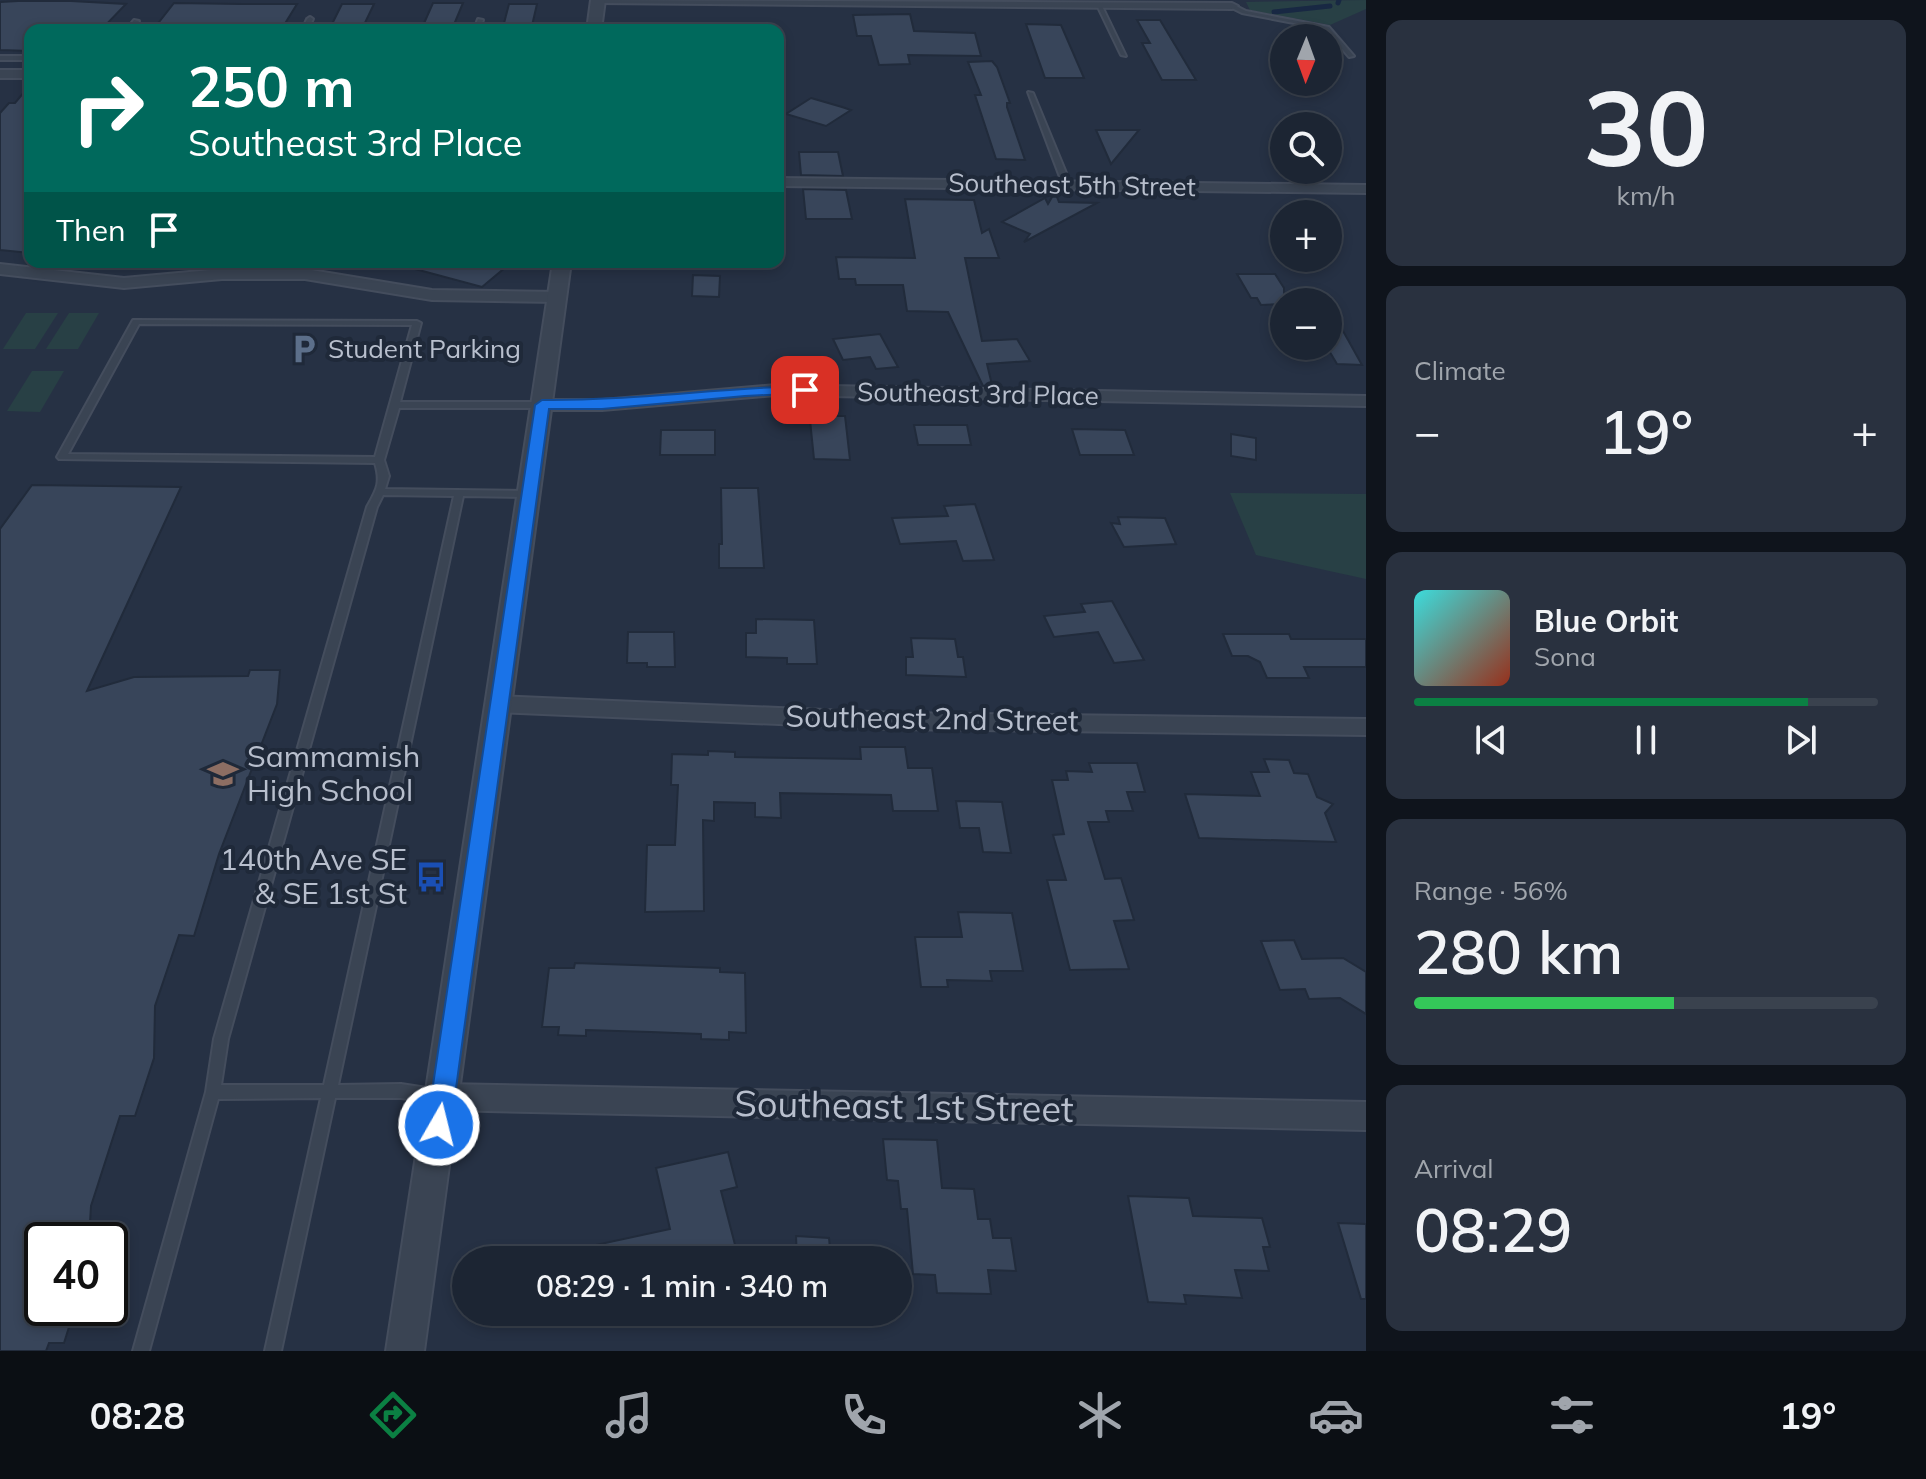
<!DOCTYPE html>
<meta charset="utf-8">
<style>
body{margin:0;font-family:Mulish,sans-serif;background:#29313f;color:#f1f3f6;height:100vh;display:flex;flex-direction:column;font-size:30px;white-space:nowrap}
*{box-sizing:border-box;margin:0}
p{font-size:26px;color:#a0a5ac}
.icon{flex:none;width:44px;height:44px;fill:none;stroke:currentColor;stroke-width:2;stroke-linecap:round;stroke-linejoin:round}
.map{position:relative;flex:1;overflow:hidden}
.drawer{display:flex;flex-direction:column;gap:20px;padding:20px;background:#0f141c;width:560px}
.drawer>*{flex:none}
.banner{position:absolute;left:24px;top:24px;width:760px;height:244px;border-radius:16px;box-shadow:0 4px 12px #0003,0 0 0 2px #3a424e;background:#00695c;color:#fff;overflow:hidden}
.needle{width:52px;rotate:181deg}
.tools{position:absolute;left:1270px;top:24px;display:grid;gap:16px}
.tools a{display:grid;place-items:center;width:72px;height:72px;border-radius:50%;background:#1c2533;box-shadow:0 4px 12px #0003,0 0 0 2px #3a424e;font-size:40px}
.speed{position:absolute;left:24px;top:1222px;display:flex;gap:16px;font-size:40px;font-weight:700;text-align:center}
.speed>*{display:grid;place-content:center;width:104px;height:104px;border-radius:50%;background:#1c2533;box-shadow:0 4px 12px #0003,0 0 0 2px #3a424e;line-height:1}
.speed .limit{border:4px solid #111;border-radius:12px;background:#fff;color:#111}
.pin{position:absolute;display:grid;place-items:center;width:68px;height:68px;color:#fff;margin:-34px;border-radius:16px;box-shadow:0 4px 12px #0006}
.me{position:absolute;width:88px;margin:-44px;rotate:8deg;stroke-linejoin:round;filter:drop-shadow(0 0 6px #0008)}
.turn{display:flex;align-items:center;gap:28px;height:168px;padding:0 32px;font-size:36px}
.turn .icon{width:104px;height:104px;stroke-width:2.5}
.turn b{display:block;font-size:56px;line-height:68px}
.then{display:flex;align-items:center;height:76px;padding:0 32px;background:#0003;gap:16px;font-size:30px}
.big{font-size:60px;font-weight:600;line-height:1.1}
.drawer .tile{flex:1;display:flex;flex-direction:column;justify-content:center;gap:12px;min-width:0;padding:0 28px;border-radius:16px;background:#29313f}
.drawer .dial{align-items:center;gap:0}
.dial b{font-size:104px;line-height:1}
.song{display:flex;align-items:center;gap:24px}
.cover{width:96px;height:96px;border-radius:12px;background:linear-gradient(135deg,hsl(180 70% 55%),hsl(10 70% 35%))}
.played{height:8px;border-radius:4px;background:linear-gradient(90deg,#0b8043 85%,#3a424e 85%)}
.keys{display:flex;justify-content:space-around;direction:ltr}
.heat{display:flex;justify-content:space-between;align-items:center;font-size:44px;direction:ltr}
.charge{height:12px;border-radius:6px;background:linear-gradient(90deg,#34c759 56%,#3a424e 0)}
.trip{position:absolute;left:452px;top:1246px;width:460px;height:80px;border-radius:40px;background:#1c2533;box-shadow:0 4px 12px #0003,0 0 0 2px #3a424e;font-weight:600;line-height:80px;text-align:center}
.menu{display:flex;height:128px;justify-content:space-around;align-items:center;background:#0b0f14;color:#a0a5ac}
.menu .icon{width:56px;height:56px}
.menu .active{color:#0b8043}
.menu b{font-size:36px;color:#f1f3f6}
main{display:flex;flex:1;min-height:0}
.map>svg:first-child{display:block}
.green{fill:#284045}
.lines{fill:none;stroke-linecap:round;stroke-linejoin:round}
.stream{stroke:#182843;stroke-width:5}
.building{fill:#38455a;stroke:#212b3b;stroke-width:2}
.service-casing{stroke:#444d5d;stroke-width:4}
.minor-casing{stroke:#444d5d;stroke-width:4}
.tertiary-casing{stroke:#444d5d;stroke-width:4}
.service{fill:#3a4453;fill-rule:evenodd}
.minor{fill:#3a4453;fill-rule:evenodd}
.tertiary{fill:#3a4453;fill-rule:evenodd}
.route{fill:#1a73e8;stroke:#114b97;stroke-width:2}
.labels{text-anchor:middle;stroke-width:8;stroke-linejoin:round;paint-order:stroke}
.far-street-label{font-size:26px;fill:#b8bfcd;stroke:#1f2939}
.far-poi-label{font-size:26px;fill:#b8bfcd;stroke:#1f2939;text-anchor:start}
.street-label{font-size:30px;fill:#b8bfcd;stroke:#1f2939}
.poi-label{font-size:30px;fill:#b8bfcd;stroke:#1f2939;text-anchor:start}
.near-street-label{font-size:36px;fill:#b8bfcd;stroke:#1f2939}
</style>
<main>
<div class="map">
<svg width="1366" height="1351" viewBox="0 0 1366 1351">
<rect width="100%" height="100%" fill="#263144"/>
<g class="green">
<path d="M1366 0V9L1330 25 1250 10 1246 2Z"/>
<path d="M26 313H58L35 349H3Z"/>
<path d="M69 313H99L78 349H46Z"/>
<path d="M32 371H64L40 412 7 411Z"/>
<path d="M1230 493 1366 494V579L1256 555Z"/>
</g>
<g class="lines">
<g class="stream">
<path d="M1338 3 1339 0"/>
<path d="M1274 12 1330 6"/>
</g>
</g>
<g class="building">
<path d="M18 1H71L126 4 101 30H30V51L0 50V2Z"/>
<path d="M174 3 241 4H297L281 30H157L160 26H156Z"/>
<path d="M433 3H463L453 27 448 30H421Z"/>
<path d="M342 4H374L363 27 358 30H329Z"/>
<path d="M509 4H537L531 30H505L503 27Z"/>
<path d="M910 14 914 31 975 33 981 56 908 55 910 64 879 65 871 36H857L853 15Z"/>
<path d="M1137 20H1160L1196 80H1162L1142 43H1150Z"/>
<path d="M1026 24 1061 25 1084 78H1045Z"/>
<path d="M992 61 997 67 1010 103H1007V107L1025 160 996 159 975 95H981L968 62Z"/>
<path d="M30 85V253L0 250V113L9 103H15Z"/>
<path d="M811 98 842 107 851 110 826 126 786 114Z"/>
<path d="M1096 130H1139L1111 164Z"/>
<path d="M799 152H838L843 176 801 175Z"/>
<path d="M803 189 846 190 852 219H806Z"/>
<path d="M1055 192 1059 202 1097 203 1024 242 1030 234 1002 222 1045 198 1048 204Z"/>
<path d="M905 199 974 200 982 233 989 229 999 258H965L982 341 1017 339 1030 361 987 364 992 385 983 386 948 312 907 311 903 285H856L855 279H839L836 257 915 258Z"/>
<path d="M416 262H512L482 287 415 269Z"/>
<path d="M1237 274H1275L1284 288V304L1261 305 1257 298H1251Z"/>
<path d="M693 275 720 276 719 297 692 296Z"/>
<path d="M1328 304 1362 365 1337 364 1328 349Z"/>
<path d="M880 334 898 367 876 369 870 357 843 360 833 339Z"/>
<path d="M814 416H845L850 460 814 459 810 420H814Z"/>
<path d="M914 425H967L971 445H918Z"/>
<path d="M1072 429 1125 430 1134 455H1080Z"/>
<path d="M661 430H715V455H660Z"/>
<path d="M1231 434 1256 438V460L1231 456Z"/>
<path d="M32 485 181 487 87 691 134 677 248 676 250 670H280L277 704 219 854 194 936 179 935 155 1006 154 1058 135 1116H120L91 1206 89 1240H42V1308H75L64 1343H49L46 1351H0V529Z"/>
<path d="M721 488H758L764 568H719V544H722Z"/>
<path d="M975 504 994 560 963 561 956 541 900 544 892 518 948 516 944 506Z"/>
<path d="M1118 517 1165 518 1176 544 1124 547 1111 523 1120 524Z"/>
<path d="M1112 601 1144 660 1114 663 1098 632 1054 637 1044 616 1085 612 1081 604Z"/>
<path d="M756 619 814 620 817 664H787V658L746 657V633H756Z"/>
<path d="M628 632H674L675 667H647V663H627Z"/>
<path d="M1223 634H1289L1291 639H1366V667H1304L1309 678H1267L1260 662 1248 656H1232Z"/>
<path d="M911 638 955 639 958 657H963L966 677 906 675V657H913Z"/>
<path d="M860 747H905L908 768H932L938 811H893L891 795 780 793 781 818 755 817V803L714 802V821L703 820 704 911 645 912 647 845H675L678 785H671L672 754 708 755V751L735 752V757L861 759Z"/>
<path d="M1264 759 1289 760 1294 773 1308 774 1317 797 1333 804 1325 813 1336 842 1199 838 1185 794 1260 796 1251 772H1269Z"/>
<path d="M1089 763H1137L1145 792H1127L1133 811H1106L1109 822H1088L1105 879 1121 878 1134 920 1114 921 1129 969 1070 970 1047 880H1066L1053 835 1064 834 1052 780H1068L1066 771 1092 772Z"/>
<path d="M956 801 1002 802 1011 853 983 852 979 828H960Z"/>
<path d="M958 912 1012 913 1023 971H990L992 981 947 980 948 987H921L915 937H962Z"/>
<path d="M1294 940 1302 959 1343 958 1366 972V1014L1340 998 1309 999 1305 989 1280 990 1261 941Z"/>
<path d="M575 963 720 968V972L745 973 746 1033 729 1032V1040L701 1039V1034L651 1032 586 1030V1036L558 1035 559 1027H542L549 968H574Z"/>
<path d="M883 1139 937 1140 942 1188 974 1189 978 1219H990L993 1238H1011L1016 1271 988 1270 991 1294 937 1293 935 1275 913 1274 907 1209H901L898 1181 887 1180Z"/>
<path d="M728 1152 737 1187 721 1191 739 1260H569L568 1251 670 1229 656 1168Z"/>
<path d="M1128 1196 1189 1198 1193 1216 1262 1218 1270 1247H1263L1269 1271 1235 1270 1242 1298 1184 1295 1186 1304 1148 1302Z"/>
<path d="M1338 1223 1366 1224V1299H1361Z"/>
<path d="M796 1236 829 1238 831 1260H797Z"/>
</g>
<g class="lines">
<g class="service-casing">
<g id="service">
<path d="M1096 3 1101 4 1126 56 1121 55Z"/>
<path d="M1232 4 1246 11 1329 27 1354 56 1349 57 1325 29 1242 13 1230 7Z"/>
<path d="M310 17 313 19 308 30H302L307 19Z"/>
<path d="M478 19 483 20 480 30H474Z"/>
<path d="M134 20 139 21 132 30H126Z"/>
<rect x="0" y="56" width="30" height="4"/>
<path d="M1028 92 1033 93 1071 185 1070 187 1063 185Z"/>
<path d="M133 320 417 321 421 323 400 402H542L546 405 542 408H399L384 460 389 476 385 489 529 491 534 494 529 497 463 496 338 1085 401 1084 440 1090 445 1092 447 1097 445 1102 440 1104 401 1098H335L281 1351H265L321 1098 218 1099 149 1351H133L206 1092 214 1039 367 507C377 489 381 483 375 463L59 459 57 457ZM139 324 412 325 375 457 68 454ZM383 495 454 496 324 1085H221L228 1039 377 507Z"/>
</g>
</g>
<g class="minor-casing">
<g id="minor">
<path d="M592 0 1232 3 1238 6 1232 9 598 3Z"/>
<rect x="0" y="70" width="30" height="8"/>
<path d="M778 178 1366 185V193L778 186Z"/>
<path d="M0 264 124 278 222 269H305L432 290 558 292 566 297 558 302 432 300 305 279H222L124 288 0 274Z"/>
<path d="M776 385 1366 396V406L776 395 602 410H542L533 405 542 400H602Z"/>
<path d="M499 696 893 713 1366 719V735L893 729 499 712 491 710 488 704 491 698Z"/>
<path d="M443 1084 1366 1102V1130L443 1110 433 1106 429 1097 433 1088Z"/>
</g>
</g>
<g class="tertiary-casing">
<g id="tertiary">
<path d="M591 0H605L601 30H587Z"/>
<path d="M553 262H571L424 1351H386Z"/>
</g>
</g>
<use href="#service" class="service"/>
<use href="#minor" class="minor"/>
<use href="#tertiary" class="tertiary"/>
</g>
<path class="route" d="M805 386 810 387V393L745 396 602 409H549L451 1125 447 1133 439 1136 430 1133 427 1125 535 405 542 400C630 401 717 388 805 386Z"/>
<defs>
<g id="parking-bare" transform="scale(2.4)"><path d="M-3.5-5.5H1a3.5 3.5 0 0 1 0 7H-1V5.5H-3.5ZM-1-3.4V-.6H.8a1.4 1.4 0 0 0 0-2.8Z" fill="#5c6f8a" stroke="#1f2939" stroke-width="2.5" paint-order="stroke"/></g>
<g id="school-bare" transform="scale(2.4)"><path d="M0-5L7-2L0 1L-7-2ZM-4 1L0 2.5L4 1V4Q0 6-4 4Z" fill="#8d6e63" stroke="#1f2939" stroke-width="2.5" paint-order="stroke"/></g>
<g id="bus-bare" transform="scale(2.4)"><path d="M-5-6H5V4H4V6H2V4H-2V6H-4V4H-5ZM-3.5-4V0h7V-4ZM-3.5 1.2v1.5H-2V1.2ZM2 1.2v1.5H3.5V1.2Z" fill="#1a4fb4" stroke="#1f2939" stroke-width="2.5" paint-order="stroke"/></g>
</defs>
<g fill-rule="evenodd">
<use href="#parking-bare" x="304" y="349"/>
<use href="#school-bare" x="223" y="774"/>
<use href="#bus-bare" x="431" y="877"/>
</g>
<g class="labels">
<g class="far-street-label">
<text transform="translate(1072 185) rotate(1)" y="9">Southeast 5th Street</text>
<text transform="translate(978 394) rotate(1)" y="9">Southeast 3rd Place</text>
</g>
<g class="far-poi-label">
<text x="328" y="358">Student Parking</text>
</g>
<g class="street-label">
<text transform="translate(932 719) rotate(1)" y="10">Southeast 2nd Street</text>
</g>
<g class="poi-label">
<text x="247" y="767">Sammamish<tspan x="247" dy="34">High School</tspan></text>
<text x="407" y="870" text-anchor="end">140th Ave SE<tspan x="407" dy="34">&amp; SE 1st St</tspan></text>
</g>
<g class="near-street-label">
<text transform="translate(904 1106) rotate(1)" y="13">Southeast 1st Street</text>
</g>
</g>
</svg>
<div class="tools">
<a><svg class="needle" viewBox="-14 -14 28 28"><path d="M0-13l5 13h-10z" fill="#e53935"/><path d="M0 13l5-13h-10z" fill="#a0a5ac"/></svg></a>
<a><svg class="icon" aria-label="search" viewBox="0 0 24 24"><circle cx="10" cy="10" r="6"/><path d="M15 15l6 6"/></svg></a>
<a>+</a>
<a>−</a>
</div>
<div class="speed"><div class="limit">40</div></div>
<div class="pin" style="left:805px;top:390px;background:#d93025"><svg class="icon" aria-label="arrive" viewBox="0 0 24 24"><path d="M6 21V4h12l-3 4 3 4H6"/></svg></div>
<svg class="me" style="left:439px;top:1125px" viewBox="-20 -20 40 40"><circle r="17" fill="#1a73e8" stroke="#fff" stroke-width="3"/><path d="M0-11L8 9 0 5-8 9z" fill="#fff"/></svg>
<div class="trip">08:29 · 1 min · 340 m</div>
<div class="banner">
<div class="turn"><svg class="icon" aria-label="right" viewBox="0 0 24 24"><path d="M7 20v-9h11M14 6l5 5-5 5"/></svg><div><b>250 m</b>Southeast 3rd Place</div></div>
<div class="then">Then<svg class="icon" aria-label="arrive" viewBox="0 0 24 24"><path d="M6 21V4h12l-3 4 3 4H6"/></svg></div>
</div>
</div>
<section class="drawer">
<div class="tile dial"><b>30</b><p>km/h</p></div>
<div class="tile"><p>Climate</p>
<div class="heat"><a>−</a><b class="big">19°</b><a>+</a></div>
</div>
<div class="tile">
<div class="song"><i class="cover"></i><div><b>Blue Orbit</b><p>Sona</p></div></div>
<div class="played"></div>
<div class="keys"><svg class="icon" aria-label="previous" viewBox="0 0 24 24"><path d="M18 5L8 12l10 7zM5 5v14"/></svg><svg class="icon" aria-label="pause" viewBox="0 0 24 24"><path d="M8 5v14M16 5v14"/></svg><svg class="icon" aria-label="next" viewBox="0 0 24 24"><path d="M6 5l10 7-10 7zM19 5v14"/></svg></div>
</div>
<div class="tile"><p>Range · 56%</p><b class="big">280 km</b><div class="charge"></div></div>
<div class="tile"><p>Arrival</p><b class="big">08:29</b></div>
</section>
</main>
<nav class="menu">
<b>08:28</b>
<svg class="icon active" aria-label="directions" viewBox="0 0 24 24"><path d="M12 3l9 9-9 9-9-9zM9 14v-3h6M13 9l2 2-2 2"/></svg>
<svg class="icon" aria-label="music" viewBox="0 0 24 24"><path d="M9 18V5l10-2v13"/><circle cx="6" cy="18" r="3"/><circle cx="16" cy="16" r="3"/></svg>
<svg class="icon" aria-label="phone" viewBox="0 0 24 24"><path d="M5 4h4l2 5-3 2q2 4 5 5l2-3 5 2v4C11 20 4 13 5 4z"/></svg>
<svg class="icon" aria-label="climate" viewBox="0 0 24 24"><path d="M12 3v18M4 7l16 10M4 17L20 7"/></svg>
<svg class="icon" aria-label="car" viewBox="0 0 24 24"><path d="M5 17H2v-5l4-1 3-4h7l3 4 3 1v5h-3M9 17h6M6 11h13"/><circle cx="7" cy="17" r="2"/><circle cx="17" cy="17" r="2"/></svg>
<svg class="icon" aria-label="filters" viewBox="0 0 24 24"><path d="M4 7h16M4 17h16"/><circle cx="9" cy="7" r="2"/><circle cx="15" cy="17" r="2"/></svg>
<b>19°</b>
</nav>
